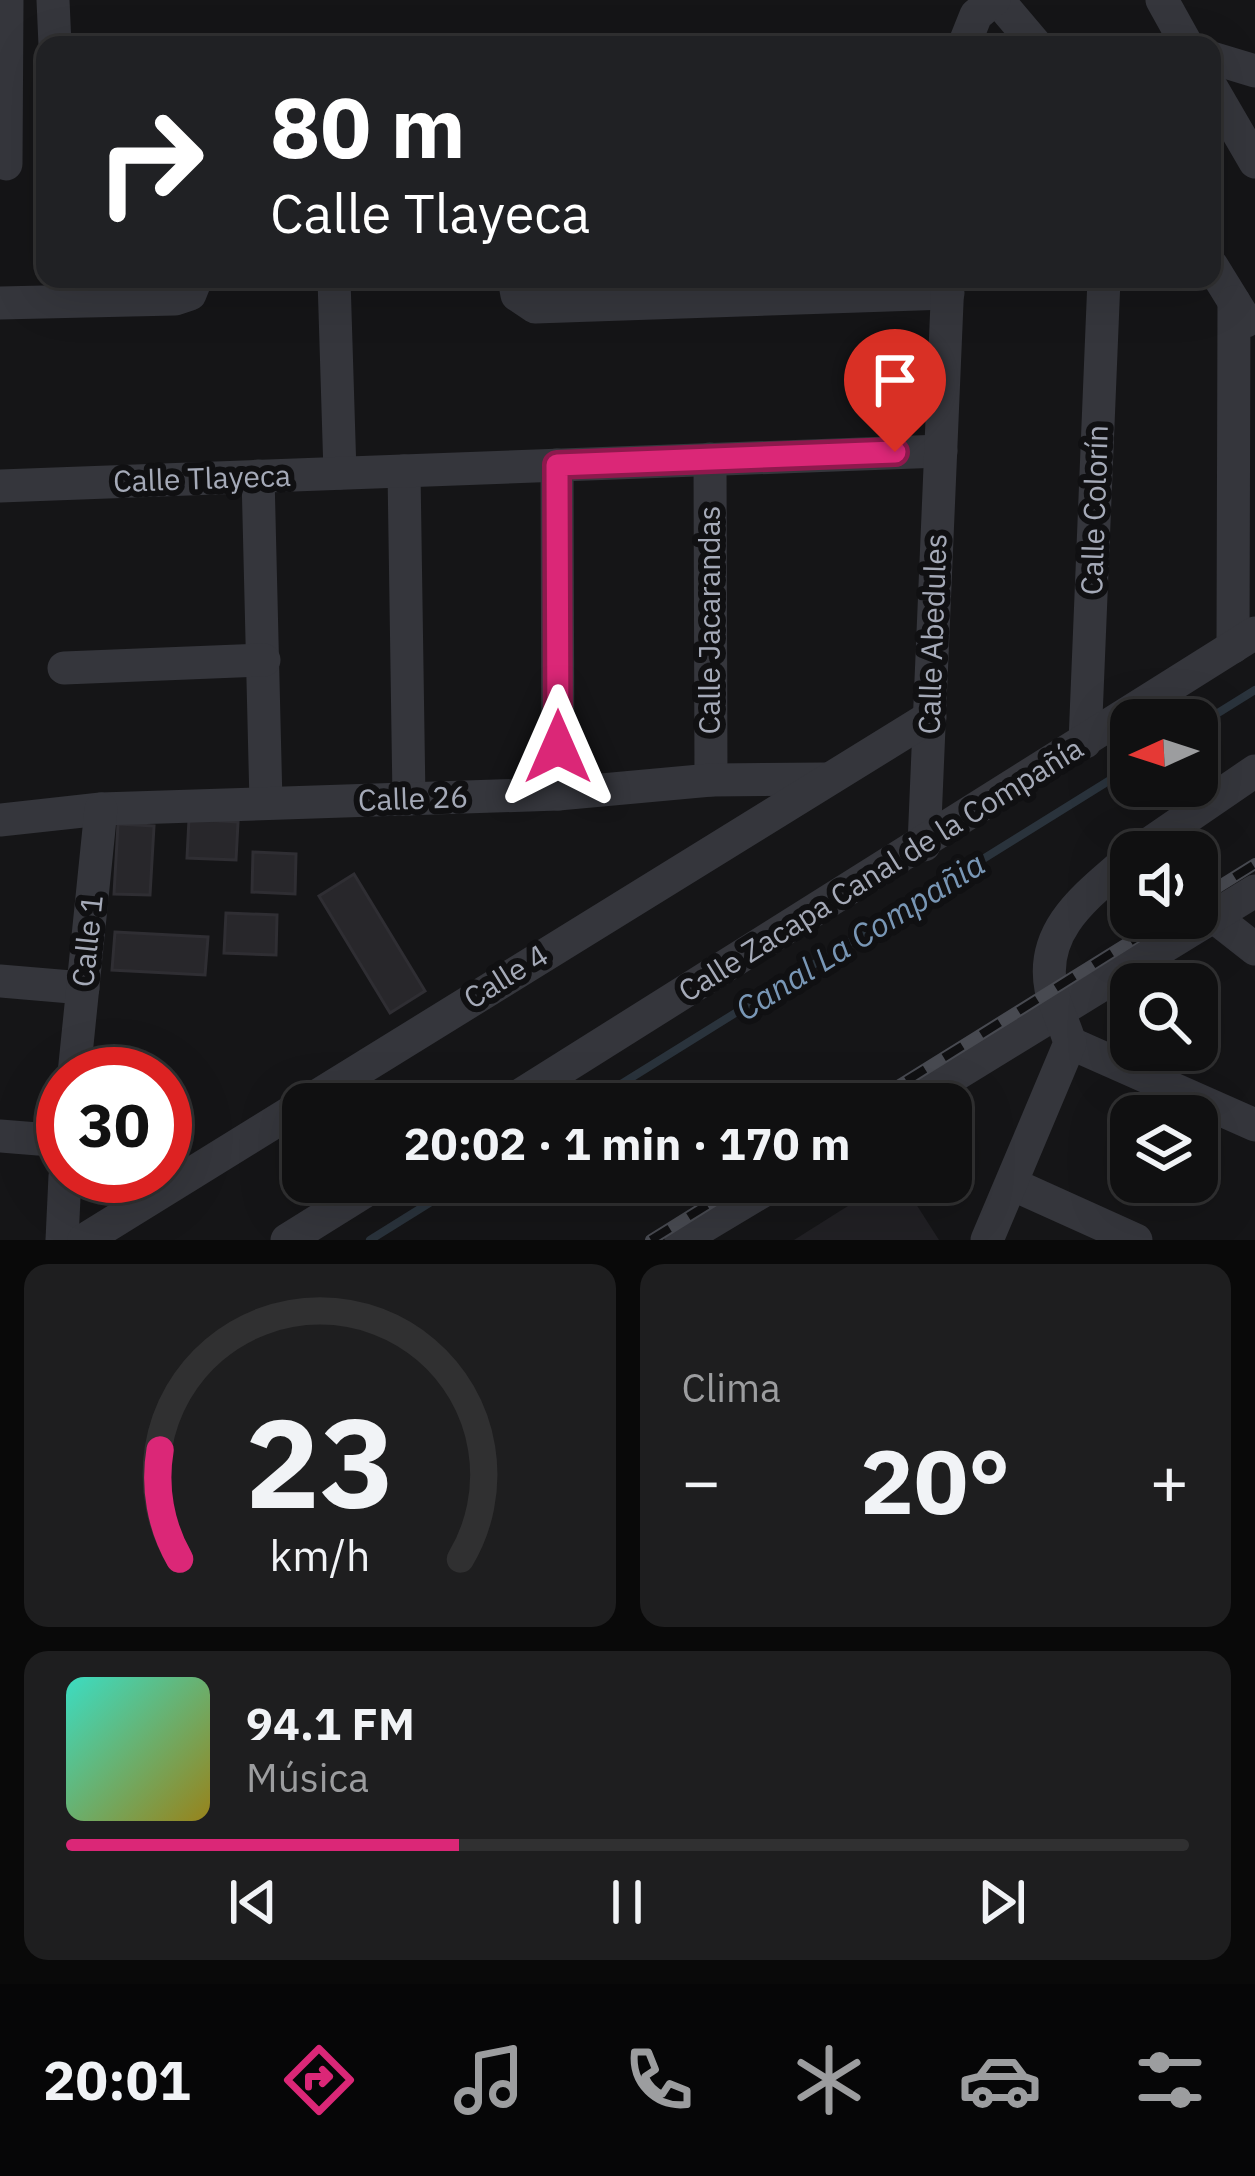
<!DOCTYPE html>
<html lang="es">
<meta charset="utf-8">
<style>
body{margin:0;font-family:"IBM Plex Sans",sans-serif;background:#1e1e1f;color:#f1f3f6;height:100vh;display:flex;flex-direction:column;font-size:45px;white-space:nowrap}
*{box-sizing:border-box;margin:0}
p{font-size:39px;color:#9c9d9f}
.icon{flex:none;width:66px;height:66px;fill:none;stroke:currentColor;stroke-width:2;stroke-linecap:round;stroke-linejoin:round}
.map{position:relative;height:1240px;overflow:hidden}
.side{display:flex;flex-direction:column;gap:24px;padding:24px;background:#090909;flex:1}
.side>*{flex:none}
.top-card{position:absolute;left:36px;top:36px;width:1185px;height:252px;border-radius:24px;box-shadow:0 12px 48px #0002,0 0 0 3px #303031;background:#202124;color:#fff;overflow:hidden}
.needle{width:78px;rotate:267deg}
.buttons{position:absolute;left:1110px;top:699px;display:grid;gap:24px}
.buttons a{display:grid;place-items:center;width:108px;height:108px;border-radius:24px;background:#101011;box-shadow:0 12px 48px #0002,0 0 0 3px #303031;font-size:60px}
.speed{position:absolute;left:36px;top:1047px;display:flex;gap:24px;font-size:60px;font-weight:700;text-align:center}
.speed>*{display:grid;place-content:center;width:156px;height:156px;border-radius:50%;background:#101011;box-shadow:0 12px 48px #0002,0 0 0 3px #303031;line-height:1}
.speed .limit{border:18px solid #d22;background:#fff;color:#111}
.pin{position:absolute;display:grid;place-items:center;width:102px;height:102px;color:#fff;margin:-123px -51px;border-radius:50% 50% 50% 0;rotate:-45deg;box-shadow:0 0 12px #0007}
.pin .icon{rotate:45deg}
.me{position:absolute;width:132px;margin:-66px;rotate:0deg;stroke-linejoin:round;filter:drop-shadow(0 0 9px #0008)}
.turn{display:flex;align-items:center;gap:42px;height:252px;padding:0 36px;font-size:54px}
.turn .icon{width:156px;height:156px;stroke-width:2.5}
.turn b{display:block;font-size:84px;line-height:102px}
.big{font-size:90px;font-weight:700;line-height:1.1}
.side .card{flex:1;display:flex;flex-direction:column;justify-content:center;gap:18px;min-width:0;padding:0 42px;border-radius:24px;background:#1e1e1f}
.side .dial{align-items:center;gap:0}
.dial svg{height:312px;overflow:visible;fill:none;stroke:#303031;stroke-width:7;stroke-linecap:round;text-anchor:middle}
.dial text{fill:#f1f3f6;stroke:none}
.song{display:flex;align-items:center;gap:36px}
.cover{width:144px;height:144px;border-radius:18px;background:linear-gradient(135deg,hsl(170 70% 55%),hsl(50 70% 35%))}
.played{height:12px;border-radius:6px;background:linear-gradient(90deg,#db2777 35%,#303031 35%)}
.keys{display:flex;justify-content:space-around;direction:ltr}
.heat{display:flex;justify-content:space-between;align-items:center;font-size:66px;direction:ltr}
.side .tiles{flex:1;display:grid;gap:24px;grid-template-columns:1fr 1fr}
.card:last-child{grid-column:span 2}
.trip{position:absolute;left:282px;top:1083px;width:690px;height:120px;border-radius:24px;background:#101011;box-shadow:0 12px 48px #0002,0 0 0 3px #303031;font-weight:700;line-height:120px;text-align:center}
.tab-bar{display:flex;height:192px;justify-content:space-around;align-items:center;background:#060607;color:#9c9d9f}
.tab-bar .icon{width:84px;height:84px}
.tab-bar .on{color:#db2777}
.tab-bar b{font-size:54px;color:#f1f3f6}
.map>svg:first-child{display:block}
.built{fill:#212024}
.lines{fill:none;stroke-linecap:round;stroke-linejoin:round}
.stream{stroke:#2a333c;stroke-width:8}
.building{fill:#28272b;stroke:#2f2e33;stroke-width:3}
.minor{stroke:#35363c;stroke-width:33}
.rail-casing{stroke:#484a51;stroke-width:12}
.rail{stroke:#101012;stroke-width:8;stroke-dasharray:22;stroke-linecap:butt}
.route-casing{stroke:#8e194d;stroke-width:30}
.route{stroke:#db2777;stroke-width:21}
.labels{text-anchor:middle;stroke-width:12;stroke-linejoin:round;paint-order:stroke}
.street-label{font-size:30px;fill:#a5aab8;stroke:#101012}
.water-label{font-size:33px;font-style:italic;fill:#7997b6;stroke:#101012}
</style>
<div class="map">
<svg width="1255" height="1240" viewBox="0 0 1255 1240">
<rect width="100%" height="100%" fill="#151517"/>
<path class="built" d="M886 1182H902L939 1240H794Z"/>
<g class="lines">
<g class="stream">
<path d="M1197 726 1255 690"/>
<path d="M589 1104 1131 767"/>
<path d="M370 1240 463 1182"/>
</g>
</g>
<g class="building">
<path d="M189 819 238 822 236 860 187 858Z"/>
<path d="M118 824 154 826 150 895 114 894Z"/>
<path d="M253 852 296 854 295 894 252 892Z"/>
<path d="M354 874 425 991 390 1013 319 896Z"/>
<path d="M226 913 277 915 276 955 224 953Z"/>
<path d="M115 932 208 937 205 975 112 970Z"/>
</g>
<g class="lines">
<g class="minor">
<path d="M53 0 55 45"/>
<path d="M998 0 1036 45"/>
<path d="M1162 0 1187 45"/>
<path d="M964 45 976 15 994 0"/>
<path d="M1212 58 1255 71"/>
<path d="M1212 88 1255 162"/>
<path d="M6 164 7 0"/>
<path d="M1212 266 1246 321"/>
<path d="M334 279 340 473"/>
<path d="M514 279 517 295 535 307 948 293"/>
<path d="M0 303 175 299 190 294 196 279"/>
<path d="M710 459 711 780"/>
<path d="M557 465 558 794"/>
<path d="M404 471 409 799"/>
<path d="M258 476 266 803"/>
<path d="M0 486 941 451"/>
<path d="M1233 647 1234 302"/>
<path d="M64 668 264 660"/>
<path d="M1085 742 1104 279"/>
<path d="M0 820 101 809 558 794 711 780 825 779"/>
<path d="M924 845 948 279"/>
<path d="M1137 852 1255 771"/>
<path d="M1213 916 1255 949"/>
<path d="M0 981 83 988"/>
<path d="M1070 1043 1255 1125"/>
<path d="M74 1074 101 809"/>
<path d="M506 1104 1255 633"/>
<path d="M908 1104 1255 891"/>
<path d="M0 1136 63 1141"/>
<path d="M1012 1184 1136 1240"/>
<path d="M62 1240 65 1176"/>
<path d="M84 1240 930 717"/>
<path d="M287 1240 380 1182"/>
<path d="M681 1240 778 1182"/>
<path d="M987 1240 1070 1043C1065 1025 1055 1007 1051 989 1039 927 1091 893 1131 857"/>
</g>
<g class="rail-casing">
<g id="rail">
<path d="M1197 900 1255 864"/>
<path d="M869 1104 1168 918"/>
<path d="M651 1240 744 1182"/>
</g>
</g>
<use href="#rail" class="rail"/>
</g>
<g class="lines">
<g class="route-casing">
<path id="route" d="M558 747 557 465 895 452"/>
</g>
<use href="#route" class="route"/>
</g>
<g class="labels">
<g class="street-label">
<text transform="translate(202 479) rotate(-2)" y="10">Calle Tlayeca</text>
<text transform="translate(1095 510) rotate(-88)" y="10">Calle Colorín</text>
<text transform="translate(710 620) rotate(-90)" y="10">Calle Jacarandas</text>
<text transform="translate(933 634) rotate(-88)" y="10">Calle Abedules</text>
<text transform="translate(413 799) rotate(-2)" y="10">Calle 26</text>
<text transform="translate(881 870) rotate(-32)" y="10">Calle Zacapa Canal de la Compañía</text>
<text transform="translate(88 941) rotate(-84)" y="10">Calle 1</text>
<text transform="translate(506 977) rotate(-32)" y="10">Calle 4</text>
</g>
<g class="water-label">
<text transform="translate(860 936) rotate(-32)" y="12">Canal La Compañia</text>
</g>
</g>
</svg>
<div class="buttons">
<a><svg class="needle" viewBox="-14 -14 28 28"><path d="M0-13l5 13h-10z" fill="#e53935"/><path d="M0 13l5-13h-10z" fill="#9c9d9f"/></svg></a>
<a><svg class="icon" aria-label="sound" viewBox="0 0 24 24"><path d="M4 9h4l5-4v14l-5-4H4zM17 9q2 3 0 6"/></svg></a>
<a><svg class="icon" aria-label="search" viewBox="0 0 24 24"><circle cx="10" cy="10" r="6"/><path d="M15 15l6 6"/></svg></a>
<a><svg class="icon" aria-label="layers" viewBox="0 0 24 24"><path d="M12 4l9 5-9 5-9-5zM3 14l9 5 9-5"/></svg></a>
</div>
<div class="speed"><div class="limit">30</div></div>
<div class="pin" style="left:895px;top:452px;background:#d93025"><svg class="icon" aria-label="arrive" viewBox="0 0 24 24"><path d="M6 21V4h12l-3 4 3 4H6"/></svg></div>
<svg class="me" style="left:558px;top:747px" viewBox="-20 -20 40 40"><path d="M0-17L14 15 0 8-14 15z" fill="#db2777" stroke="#fff" stroke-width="4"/></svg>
<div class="trip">20:02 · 1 min · 170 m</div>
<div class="top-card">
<div class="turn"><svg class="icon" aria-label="right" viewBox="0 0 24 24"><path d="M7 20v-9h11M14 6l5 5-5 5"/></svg><div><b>80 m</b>Calle Tlayeca</div></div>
</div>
</div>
<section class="side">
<div class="tiles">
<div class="card dial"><svg viewBox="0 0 100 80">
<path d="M14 69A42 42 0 1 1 86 69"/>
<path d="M14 69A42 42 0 0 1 9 41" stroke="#db2777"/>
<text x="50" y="56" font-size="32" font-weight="700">23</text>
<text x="50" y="72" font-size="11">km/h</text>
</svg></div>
<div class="card"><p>Clima</p>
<div class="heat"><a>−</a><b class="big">20°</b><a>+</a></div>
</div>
<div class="card">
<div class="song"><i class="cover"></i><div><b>94.1 FM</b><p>Música</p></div></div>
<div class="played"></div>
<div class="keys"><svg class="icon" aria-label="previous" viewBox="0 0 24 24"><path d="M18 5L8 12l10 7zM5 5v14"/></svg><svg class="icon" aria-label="pause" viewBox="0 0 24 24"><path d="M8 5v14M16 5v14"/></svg><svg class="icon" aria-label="next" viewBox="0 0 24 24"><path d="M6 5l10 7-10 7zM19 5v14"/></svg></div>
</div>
</div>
</section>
<nav class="tab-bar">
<b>20:01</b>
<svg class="icon on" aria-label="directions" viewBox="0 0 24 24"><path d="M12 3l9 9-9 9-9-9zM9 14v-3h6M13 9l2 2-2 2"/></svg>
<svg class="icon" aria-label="music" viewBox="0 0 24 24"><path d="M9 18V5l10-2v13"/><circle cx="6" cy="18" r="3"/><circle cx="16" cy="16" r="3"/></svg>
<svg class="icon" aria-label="phone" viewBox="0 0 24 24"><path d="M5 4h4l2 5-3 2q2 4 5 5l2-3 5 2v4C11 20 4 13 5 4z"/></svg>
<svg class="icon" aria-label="climate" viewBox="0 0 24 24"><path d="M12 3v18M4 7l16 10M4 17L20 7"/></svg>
<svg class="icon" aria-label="car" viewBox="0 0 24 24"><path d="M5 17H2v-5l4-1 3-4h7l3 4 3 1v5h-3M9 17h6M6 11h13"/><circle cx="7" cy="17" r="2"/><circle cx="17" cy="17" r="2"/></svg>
<svg class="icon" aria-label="filters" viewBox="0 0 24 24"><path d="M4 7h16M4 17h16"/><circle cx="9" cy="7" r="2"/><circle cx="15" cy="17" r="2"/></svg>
</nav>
